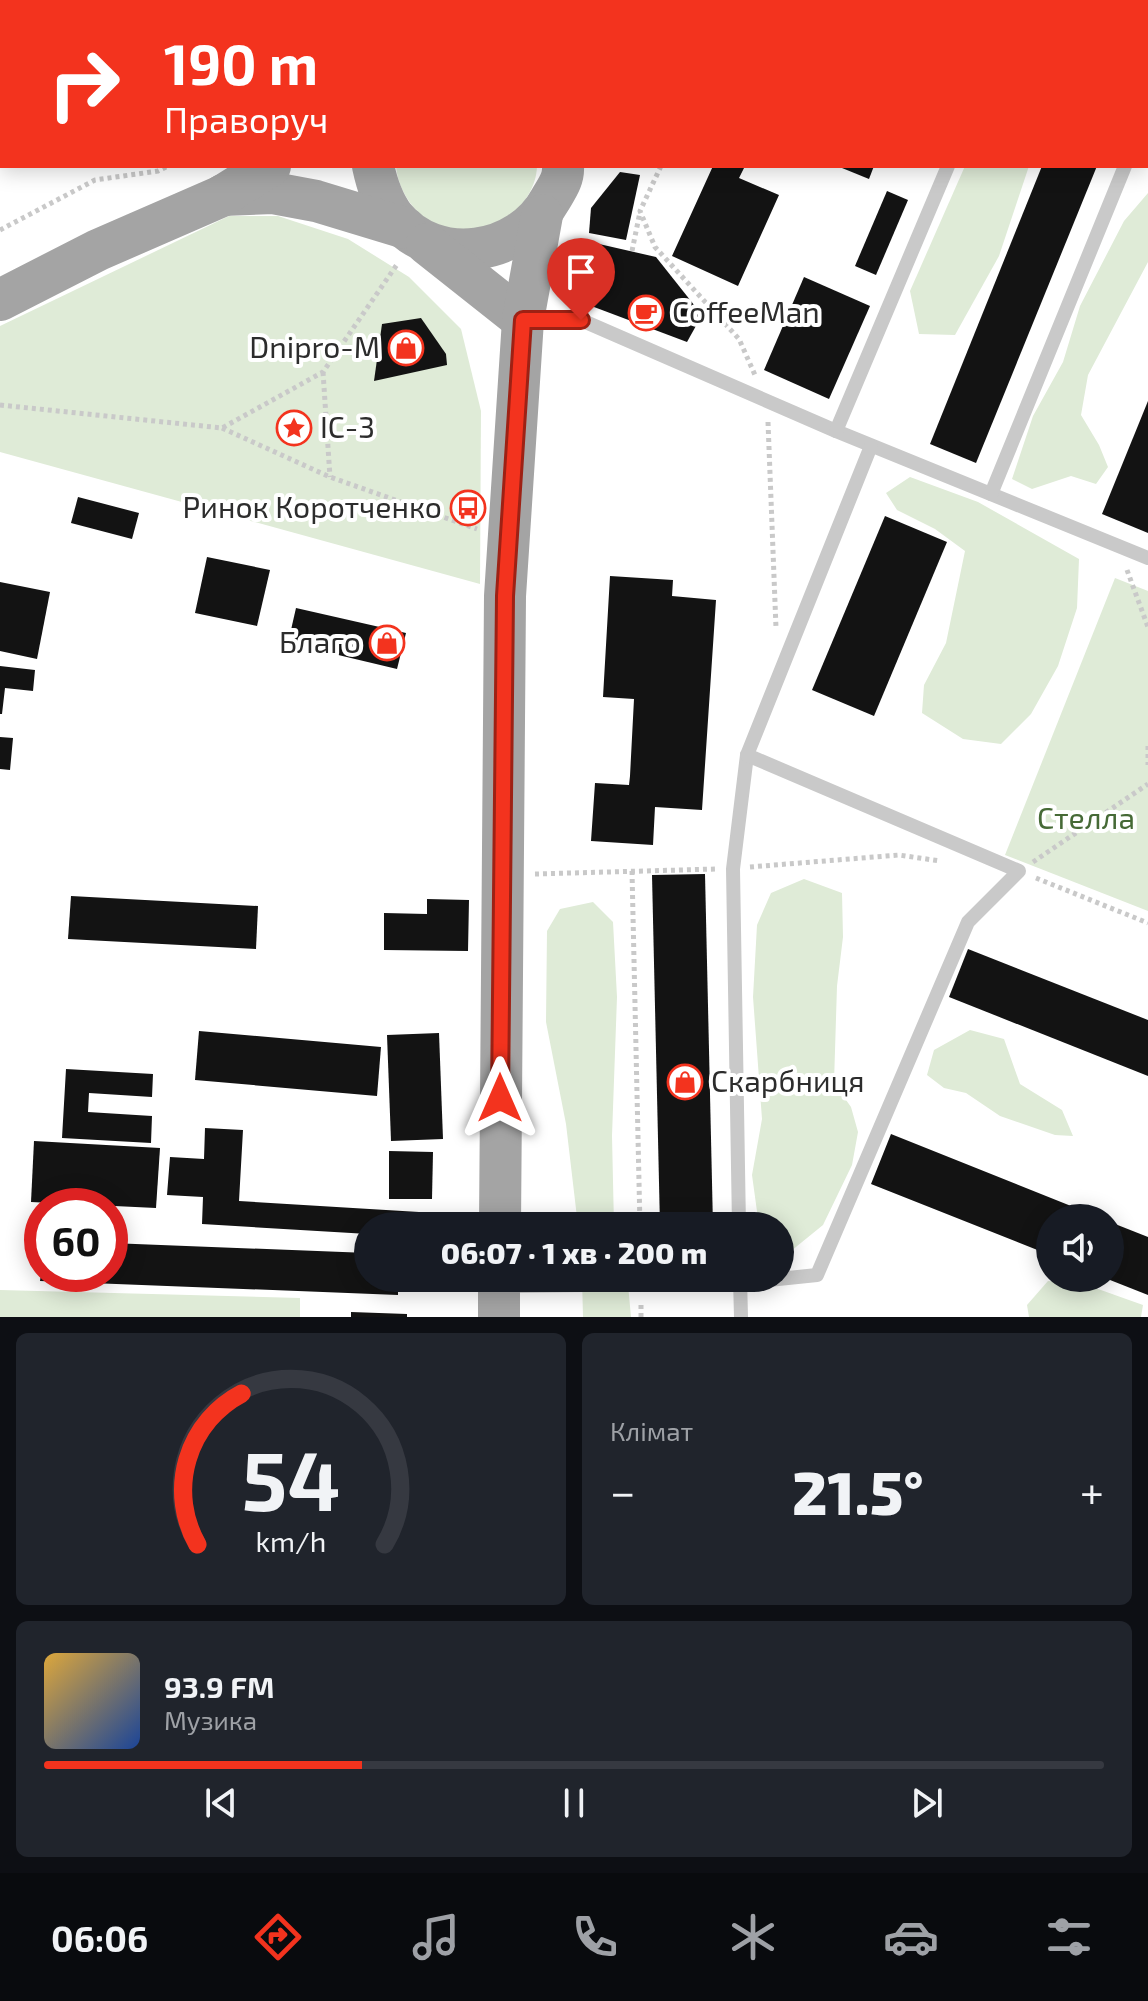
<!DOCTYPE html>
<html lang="uk">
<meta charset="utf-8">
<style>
body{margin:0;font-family:"Exo 2",sans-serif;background:#20242c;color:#f1f3f6;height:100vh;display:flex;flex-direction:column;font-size:30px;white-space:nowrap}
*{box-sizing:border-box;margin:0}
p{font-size:26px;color:#9ea1a6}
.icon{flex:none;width:44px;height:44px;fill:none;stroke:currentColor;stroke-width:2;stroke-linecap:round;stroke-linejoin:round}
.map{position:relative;height:1317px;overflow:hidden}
.panel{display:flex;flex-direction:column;gap:16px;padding:16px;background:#0d0f14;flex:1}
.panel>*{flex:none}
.hud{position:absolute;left:0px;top:0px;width:1148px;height:168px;box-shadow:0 4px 20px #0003;background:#f3331e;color:#fff;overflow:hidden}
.fabs{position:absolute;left:1036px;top:1204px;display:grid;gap:16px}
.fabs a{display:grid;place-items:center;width:88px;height:88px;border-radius:50%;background:#171b24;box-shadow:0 4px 20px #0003;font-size:40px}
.speed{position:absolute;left:24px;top:1188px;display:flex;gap:16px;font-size:40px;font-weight:700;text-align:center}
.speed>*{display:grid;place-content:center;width:104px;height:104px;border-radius:50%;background:#171b24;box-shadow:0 4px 20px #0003;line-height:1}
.speed .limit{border:12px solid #d22;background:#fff;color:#111}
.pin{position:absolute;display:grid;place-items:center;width:68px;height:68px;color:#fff;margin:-82px -34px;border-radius:50% 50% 50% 0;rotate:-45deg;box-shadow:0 0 8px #0007}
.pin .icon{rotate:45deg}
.me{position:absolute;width:88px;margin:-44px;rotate:0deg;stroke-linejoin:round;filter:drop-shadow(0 0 6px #0008)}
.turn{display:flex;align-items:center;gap:28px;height:168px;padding:0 32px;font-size:36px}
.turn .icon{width:104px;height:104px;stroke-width:2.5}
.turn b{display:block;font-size:56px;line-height:68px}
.big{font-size:60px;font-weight:800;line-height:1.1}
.panel .card{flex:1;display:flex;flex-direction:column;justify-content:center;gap:12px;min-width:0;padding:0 28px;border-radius:12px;background:#20242c}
.panel .dial{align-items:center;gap:0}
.dial svg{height:208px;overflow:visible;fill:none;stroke:#363941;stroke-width:7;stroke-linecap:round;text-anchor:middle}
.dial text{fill:#f1f3f6;stroke:none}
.song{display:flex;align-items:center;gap:24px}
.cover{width:96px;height:96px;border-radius:12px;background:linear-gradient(135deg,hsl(40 70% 55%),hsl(220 70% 35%))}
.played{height:8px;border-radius:4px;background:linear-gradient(90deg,#f3331e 30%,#363941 30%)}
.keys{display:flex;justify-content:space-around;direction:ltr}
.heat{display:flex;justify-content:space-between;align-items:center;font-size:44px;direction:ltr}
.panel .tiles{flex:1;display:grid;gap:16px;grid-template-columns:1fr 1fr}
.card:last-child{grid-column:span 2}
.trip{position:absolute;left:354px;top:1212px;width:440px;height:80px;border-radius:40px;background:#171b24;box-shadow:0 4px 20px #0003;font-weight:800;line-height:80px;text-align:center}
.tab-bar{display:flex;height:128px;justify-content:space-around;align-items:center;background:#090b0e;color:#9ea1a6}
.tab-bar .icon{width:56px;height:56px}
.tab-bar .on{color:#f3331e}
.tab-bar b{font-size:36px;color:#f1f3f6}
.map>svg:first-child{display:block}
.green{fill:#dfebd7}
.building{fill:#131313}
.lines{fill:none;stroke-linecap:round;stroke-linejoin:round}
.path{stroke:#c9c9c9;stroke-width:5;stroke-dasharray:4 4;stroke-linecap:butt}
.lane{stroke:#c9c9c9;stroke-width:14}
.primary{stroke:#a4a4a4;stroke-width:42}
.route-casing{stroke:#9e2114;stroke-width:20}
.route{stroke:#f3331e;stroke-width:14}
.labels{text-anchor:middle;stroke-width:8;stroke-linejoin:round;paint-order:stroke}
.poi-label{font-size:30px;fill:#2c2c2c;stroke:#fff;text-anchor:start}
.park-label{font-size:30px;fill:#466a36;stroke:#fff}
</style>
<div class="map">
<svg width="1148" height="1317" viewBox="0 0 1148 1317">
<rect width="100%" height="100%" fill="#fff"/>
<g class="green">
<path d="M396 166H537C536 201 501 232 466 232 429 232 399 201 396 166Z"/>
<path d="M965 166H1029L999 256 955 335 919 334 910 291Z"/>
<path d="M1148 193V262L1088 375 1081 415 1099 445 1108 467 1096 484 1071 476 1032 489 1012 479 1033 416 1063 362 1080 306 1124 221Z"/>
<path d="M229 216H278L348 239 409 277 461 329 481 411 480 584 0 452V326Z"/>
<path d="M910 477 978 502 1079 559 1077 608 1058 666 1031 714 1001 744 963 739 922 713 924 685 946 643 965 551 935 529 897 510 886 493Z"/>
<path d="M1115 578 1148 591V911L1005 855Z"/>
<path d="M804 879 842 893 843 937 837 986 834 1083 851 1107 858 1132 852 1165 823 1225 791 1251 780 1249V1226H759L752 1175 762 1119 753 997 757 925 771 893Z"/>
<path d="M593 902 613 922 617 997 612 1136 614 1226H578L566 1124 546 1022 547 931 560 909Z"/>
<path d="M970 1030 1004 1039 1020 1084 1062 1110 1073 1136 1055 1135 1000 1116 966 1093 944 1088 927 1075 934 1050Z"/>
<path d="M582 1278 628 1285 631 1317H583Z"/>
<path d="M1048 1281 1084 1284 1143 1305 1141 1317H1029L1027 1305Z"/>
<path d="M0 1290 300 1298V1317H0Z"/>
</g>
<g class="building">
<path d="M713 166H745L739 178 779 195 738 286 672 256Z"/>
<path d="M843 166H874L869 179 842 168Z"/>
<path d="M1042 166H1097L976 463 930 444Z"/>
<path d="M620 172 640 175 626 240 589 233 591 208Z"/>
<path d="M887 191 908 200 876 275 855 266Z"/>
<path d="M586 241 656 257 702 315 687 342 594 307 575 281Z"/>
<path d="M804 277 870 306 829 399 764 370Z"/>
<path d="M421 318 446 354 447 365 374 381 382 324Z"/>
<path d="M1148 401V533L1102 514Z"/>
<path d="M78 497 139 513 132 539 71 523Z"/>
<path d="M885 516 947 542 874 716 812 690Z"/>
<path d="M207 557 270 570 257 626 195 613Z"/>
<path d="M610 576 673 580 672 596 716 600 702 810 655 807 653 845 591 841 595 783 629 785 630 776 634 699 603 697Z"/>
<path d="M0 582 50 592 37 659 0 651Z"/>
<path d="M296 608 406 633 397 669 288 643Z"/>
<path d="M0 666 35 670 33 691 5 688 2 714H0Z"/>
<path d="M0 737 13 738 10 770 0 769Z"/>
<path d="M705 874 713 1226H660L652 875Z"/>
<path d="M71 896 258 906 256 949 68 939Z"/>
<path d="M427 899 469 900 468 951 384 950V913L427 914Z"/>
<path d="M968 949 1148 1020V1076L949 997Z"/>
<path d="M199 1031 381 1047 377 1096 195 1080Z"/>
<path d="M439 1033 443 1139 391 1141 387 1035Z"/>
<path d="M66 1069 153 1074 152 1097 89 1093 88 1112 152 1116 151 1143 62 1138Z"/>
<path d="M205 1128 243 1130 239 1201 419 1212V1226H368V1234L202 1224 203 1197 167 1195 170 1157 204 1159Z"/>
<path d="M891 1134 1101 1218H1050V1255L871 1184Z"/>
<path d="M34 1141 160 1148 156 1208 31 1202Z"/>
<path d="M389 1151 433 1152 432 1199H389Z"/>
<path d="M1110 1222 1148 1237V1295L1110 1280Z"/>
<path d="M110 1243 368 1253V1278H398V1295L40 1281 41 1274H110Z"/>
<path d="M351 1312 407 1314V1317H351Z"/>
</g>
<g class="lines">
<g class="path">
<path d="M1056 0 1061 2"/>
<path d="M735 2 736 0"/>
<path d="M1146 38 1148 39"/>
<path d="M661 166 640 211 655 247 739 339 755 375"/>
<path d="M0 230 95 180 158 171 168 166"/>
<path d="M632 251 640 212"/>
<path d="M323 372 330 477"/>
<path d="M0 405 222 428 323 372 398 263"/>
<path d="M768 422 776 628"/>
<path d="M222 428 330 477 477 529"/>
<path d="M1127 570 1148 627"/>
<path d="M1148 746V765"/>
<path d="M1033 862 1148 784"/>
<path d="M750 867 899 855 940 861"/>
<path d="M632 871 640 1226"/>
<path d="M535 874 716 869"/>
<path d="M1036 878 1148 923"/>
<path d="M641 1317V1303"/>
</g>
<g class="lane">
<path d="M631 2 632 0"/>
<path d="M1017 2 1018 0"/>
<path d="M1146 115 1148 110"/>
<path d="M528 320H581L836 431 1148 558"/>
<path d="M836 431 948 166"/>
<path d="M991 494 1125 166"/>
<path d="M739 1226 733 869 747 755"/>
<path d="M740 1278 741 1317"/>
<path d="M502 1286 740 1283 817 1275 968 922 1019 871 747 755 871 446"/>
</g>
<g class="primary">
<path d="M513 2 515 0"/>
<path d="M589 2V0"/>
<path d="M373 166C377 184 382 201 394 217 436 269 520 255 550 200 557 188 564 179 563 166"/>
<path d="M223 195 273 193 316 201 405 228"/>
<path d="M427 244 523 320"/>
<path d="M0 300 98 250 222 196 270 166"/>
<path d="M500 1226 505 596 523 320 542 215"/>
<path d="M499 1317V1278"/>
</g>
</g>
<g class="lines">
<g class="route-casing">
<path id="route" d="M500 1098 505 596 523 320H581"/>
</g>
<use href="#route" class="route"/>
</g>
<defs>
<g id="cafe-ring" transform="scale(1.8)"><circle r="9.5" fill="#fff" stroke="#f3331e" stroke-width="1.5"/><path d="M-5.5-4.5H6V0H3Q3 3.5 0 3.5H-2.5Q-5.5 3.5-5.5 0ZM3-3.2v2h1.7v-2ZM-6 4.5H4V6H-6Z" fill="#f3331e"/></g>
<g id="shop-ring" transform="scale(1.8)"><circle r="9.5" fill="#fff" stroke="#f3331e" stroke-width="1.5"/><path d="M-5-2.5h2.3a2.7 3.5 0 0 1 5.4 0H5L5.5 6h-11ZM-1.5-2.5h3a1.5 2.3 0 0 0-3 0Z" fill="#f3331e"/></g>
<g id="sight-ring" transform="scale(1.8)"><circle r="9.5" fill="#fff" stroke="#f3331e" stroke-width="1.5"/><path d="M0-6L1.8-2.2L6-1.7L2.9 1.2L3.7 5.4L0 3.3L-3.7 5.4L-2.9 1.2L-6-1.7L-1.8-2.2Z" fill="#f3331e"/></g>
<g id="bus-ring" transform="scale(1.8)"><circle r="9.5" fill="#fff" stroke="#f3331e" stroke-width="1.5"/><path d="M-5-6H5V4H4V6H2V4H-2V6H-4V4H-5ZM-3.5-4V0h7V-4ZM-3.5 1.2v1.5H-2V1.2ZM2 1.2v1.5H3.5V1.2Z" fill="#f3331e"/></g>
</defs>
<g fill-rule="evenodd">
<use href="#cafe-ring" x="646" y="313"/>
<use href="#shop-ring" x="406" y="348"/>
<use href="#sight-ring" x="294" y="428"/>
<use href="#bus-ring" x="468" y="508"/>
<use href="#shop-ring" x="387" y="643"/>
<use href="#shop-ring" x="685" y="1082"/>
</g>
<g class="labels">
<g class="poi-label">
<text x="672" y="323">CoffeeMan</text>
<text x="380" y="358" text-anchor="end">Dnipro-M</text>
<text x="320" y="438">ІС-3</text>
<text x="442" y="518" text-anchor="end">Ринок Коротченко</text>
<text x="361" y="653" text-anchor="end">Благо</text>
<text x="711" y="1092">Скарбниця</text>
</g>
<g class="park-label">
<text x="1086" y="829">Стелла</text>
</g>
</g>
</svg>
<div class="fabs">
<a><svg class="icon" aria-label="sound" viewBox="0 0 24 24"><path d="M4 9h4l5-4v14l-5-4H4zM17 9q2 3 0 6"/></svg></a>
</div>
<div class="speed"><div class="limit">60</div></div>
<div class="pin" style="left:581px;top:320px;background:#d93025"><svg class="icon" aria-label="arrive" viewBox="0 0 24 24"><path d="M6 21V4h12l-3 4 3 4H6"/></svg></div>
<svg class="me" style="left:500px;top:1098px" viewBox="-20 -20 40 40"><path d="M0-17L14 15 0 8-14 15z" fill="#f3331e" stroke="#fff" stroke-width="4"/></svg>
<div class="trip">06:07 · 1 хв · 200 m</div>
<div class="hud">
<div class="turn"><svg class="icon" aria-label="right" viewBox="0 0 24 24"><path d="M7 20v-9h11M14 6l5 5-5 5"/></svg><div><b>190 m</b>Праворуч</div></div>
</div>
</div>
<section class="panel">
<div class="tiles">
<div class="card dial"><svg viewBox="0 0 100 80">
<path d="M14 69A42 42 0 1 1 86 69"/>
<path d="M14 69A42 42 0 0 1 31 11" stroke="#f3331e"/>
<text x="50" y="56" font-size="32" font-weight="700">54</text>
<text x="50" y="72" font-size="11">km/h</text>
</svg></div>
<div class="card"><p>Клімат</p>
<div class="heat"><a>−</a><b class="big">21.5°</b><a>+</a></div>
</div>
<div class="card">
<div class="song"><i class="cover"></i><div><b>93.9 FM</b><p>Музика</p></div></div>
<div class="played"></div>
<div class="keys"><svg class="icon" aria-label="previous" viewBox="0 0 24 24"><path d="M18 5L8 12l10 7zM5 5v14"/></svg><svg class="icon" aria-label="pause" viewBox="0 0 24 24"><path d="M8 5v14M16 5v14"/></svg><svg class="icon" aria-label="next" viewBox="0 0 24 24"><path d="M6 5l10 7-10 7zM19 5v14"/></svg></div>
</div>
</div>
</section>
<nav class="tab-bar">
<b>06:06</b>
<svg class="icon on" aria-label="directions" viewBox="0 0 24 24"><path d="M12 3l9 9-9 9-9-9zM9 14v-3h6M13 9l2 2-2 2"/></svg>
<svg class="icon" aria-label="music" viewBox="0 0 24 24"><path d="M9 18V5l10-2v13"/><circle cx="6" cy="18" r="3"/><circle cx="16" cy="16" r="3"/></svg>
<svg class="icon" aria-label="phone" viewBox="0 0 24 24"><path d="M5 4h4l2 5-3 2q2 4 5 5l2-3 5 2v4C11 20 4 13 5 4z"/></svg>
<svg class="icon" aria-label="climate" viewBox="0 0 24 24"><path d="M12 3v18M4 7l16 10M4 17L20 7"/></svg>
<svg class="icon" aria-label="car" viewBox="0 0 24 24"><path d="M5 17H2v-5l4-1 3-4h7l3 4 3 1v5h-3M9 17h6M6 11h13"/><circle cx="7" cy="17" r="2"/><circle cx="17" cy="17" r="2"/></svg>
<svg class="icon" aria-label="filters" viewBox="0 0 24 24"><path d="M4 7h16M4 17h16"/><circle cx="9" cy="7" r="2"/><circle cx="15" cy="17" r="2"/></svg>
</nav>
